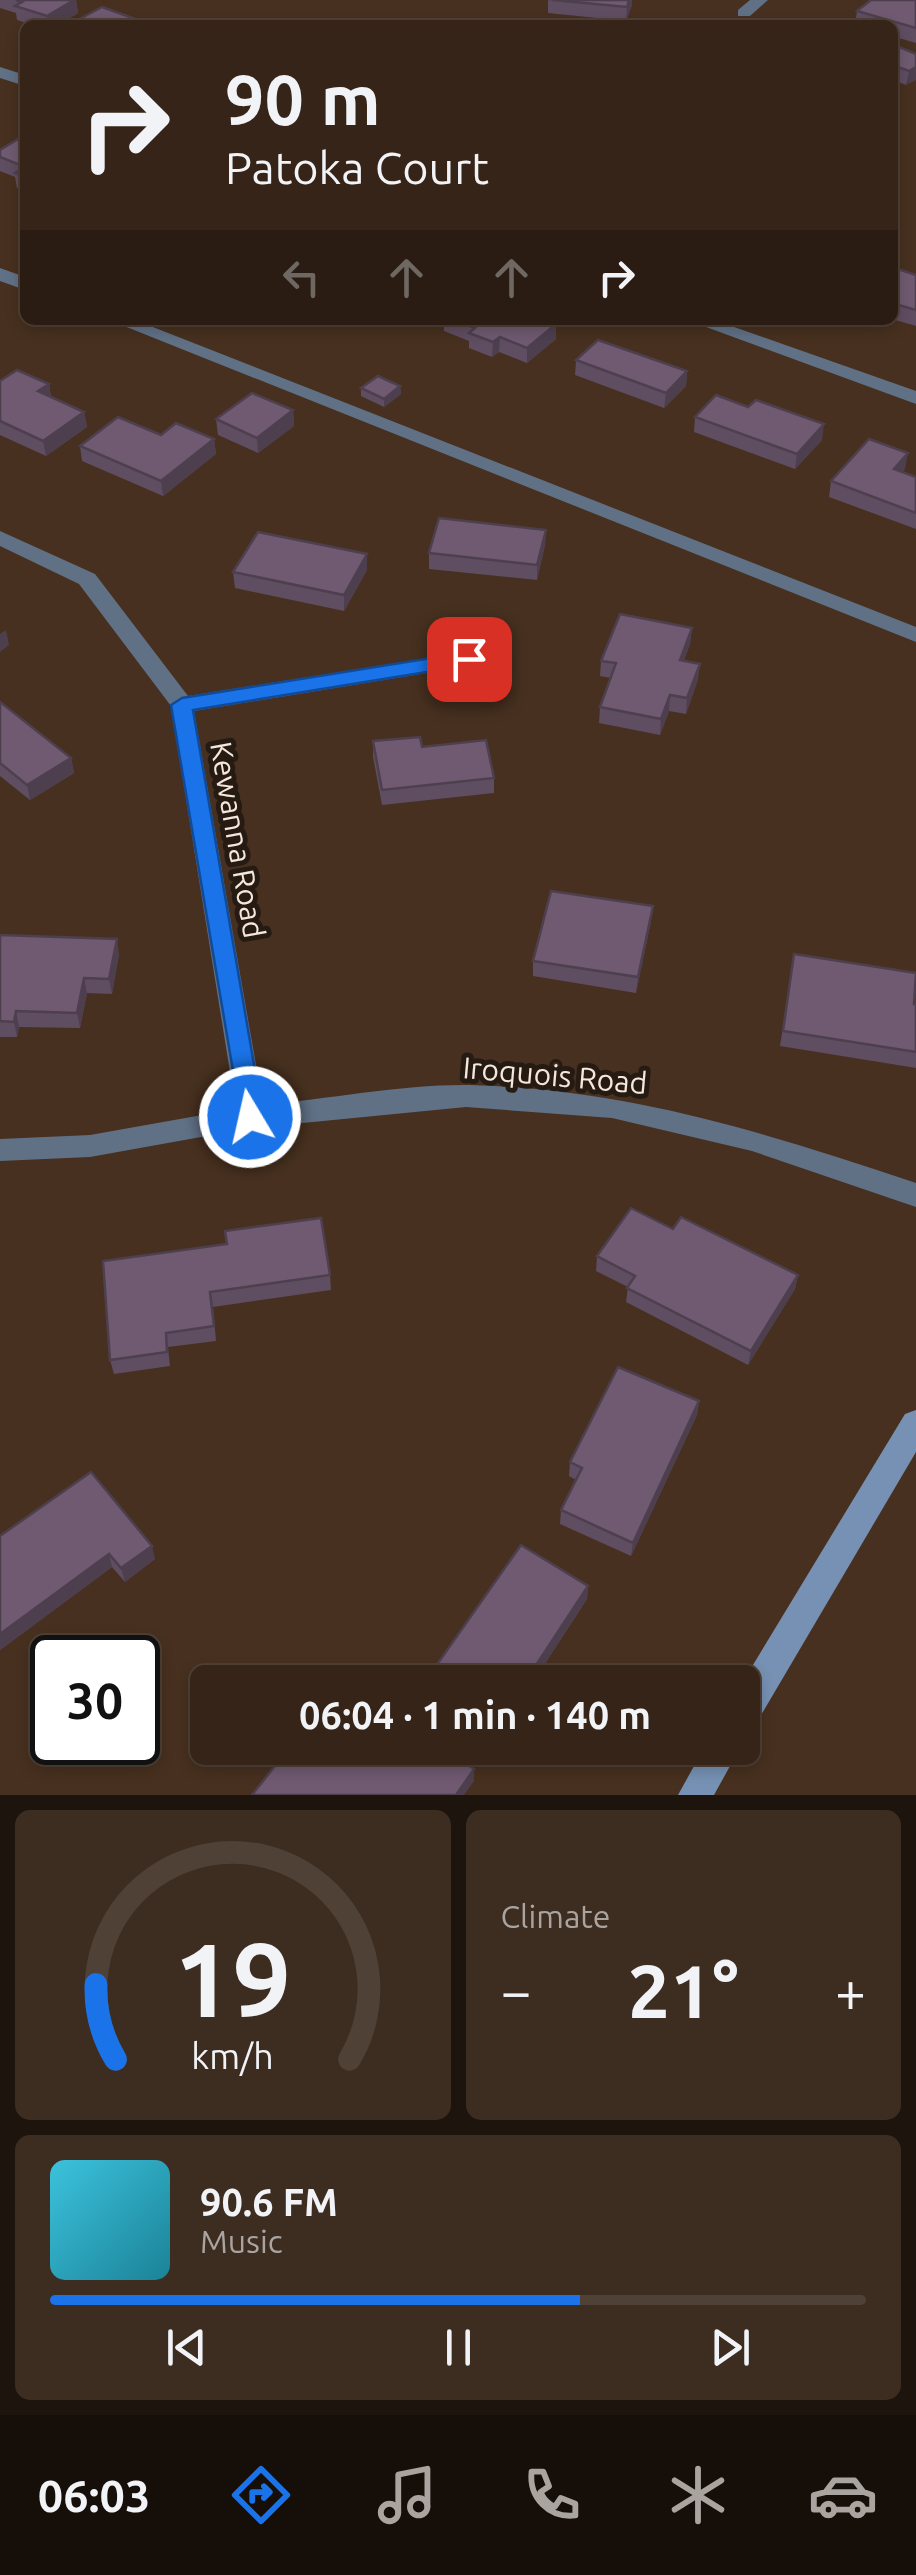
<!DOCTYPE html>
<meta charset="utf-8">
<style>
body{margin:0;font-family:Ubuntu,sans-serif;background:#3d2c20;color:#f1f3f6;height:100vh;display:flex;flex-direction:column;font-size:38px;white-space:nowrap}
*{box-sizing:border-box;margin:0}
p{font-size:32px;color:#aaa4a1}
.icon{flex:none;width:55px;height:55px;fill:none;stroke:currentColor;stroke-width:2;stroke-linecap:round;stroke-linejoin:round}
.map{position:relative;height:1795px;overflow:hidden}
.side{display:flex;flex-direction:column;gap:15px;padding:15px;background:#1d140d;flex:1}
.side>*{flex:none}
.guide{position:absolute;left:20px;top:20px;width:878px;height:305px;border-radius:15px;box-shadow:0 5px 15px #0003,0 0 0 2px #4f4136;background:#352417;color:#f1f3f6;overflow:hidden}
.speed{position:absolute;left:30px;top:1635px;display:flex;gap:20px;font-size:50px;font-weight:700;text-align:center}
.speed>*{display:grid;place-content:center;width:130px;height:130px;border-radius:50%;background:#352417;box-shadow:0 5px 15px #0003,0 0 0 2px #4f4136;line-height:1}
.speed .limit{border:5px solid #111;border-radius:15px;background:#fff;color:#111}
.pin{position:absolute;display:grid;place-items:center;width:85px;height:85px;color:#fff;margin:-42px;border-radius:20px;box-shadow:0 5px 15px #0006}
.me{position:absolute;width:110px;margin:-55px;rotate:351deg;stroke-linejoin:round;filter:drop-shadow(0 0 8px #0008)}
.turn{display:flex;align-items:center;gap:35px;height:210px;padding:0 40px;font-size:45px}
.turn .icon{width:130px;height:130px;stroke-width:2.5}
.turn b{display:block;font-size:70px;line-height:85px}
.lanes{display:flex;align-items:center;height:95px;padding:0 40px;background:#0003;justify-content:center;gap:50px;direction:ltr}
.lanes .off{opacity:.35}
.big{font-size:75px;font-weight:600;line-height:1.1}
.side .widget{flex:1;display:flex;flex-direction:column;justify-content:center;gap:15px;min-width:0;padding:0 35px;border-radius:15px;background:#3d2c20}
.side .dial{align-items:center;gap:0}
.dial svg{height:260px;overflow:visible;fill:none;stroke:#4f4136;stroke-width:7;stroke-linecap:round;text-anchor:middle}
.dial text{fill:#f1f3f6;stroke:none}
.song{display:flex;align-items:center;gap:30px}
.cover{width:120px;height:120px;border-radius:15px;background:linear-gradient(135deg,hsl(190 70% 55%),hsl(190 70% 35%))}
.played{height:10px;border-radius:5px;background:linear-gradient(90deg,#1a73e8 65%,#4f4136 65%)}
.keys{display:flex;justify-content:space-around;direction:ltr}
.heat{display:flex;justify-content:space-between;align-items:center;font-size:55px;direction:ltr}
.side .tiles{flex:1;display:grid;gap:15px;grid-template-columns:1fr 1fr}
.widget:last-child{grid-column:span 2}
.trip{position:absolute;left:190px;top:1665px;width:570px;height:100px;border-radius:15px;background:#352417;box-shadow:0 5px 15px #0003,0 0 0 2px #4f4136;font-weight:600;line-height:100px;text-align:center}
.dock{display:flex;height:160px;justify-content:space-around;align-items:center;background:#150e09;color:#aaa4a1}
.dock .icon{width:70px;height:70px}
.dock .active{color:#1a73e8}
.dock b{font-size:45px;color:#f1f3f6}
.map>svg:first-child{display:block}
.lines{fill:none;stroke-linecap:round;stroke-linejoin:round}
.lane{fill:#607186;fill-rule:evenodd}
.street{fill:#607186;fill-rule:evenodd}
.secondary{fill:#7691b3;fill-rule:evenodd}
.wall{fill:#5f4d61}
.shaded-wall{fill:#4e3f4f}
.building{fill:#6f5a71;stroke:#4e3f4f;stroke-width:2.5}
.route{fill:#1a73e8;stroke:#114b97;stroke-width:2.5}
.labels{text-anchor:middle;stroke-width:10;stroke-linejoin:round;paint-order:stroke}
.street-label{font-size:30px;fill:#f6e7dc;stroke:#251b13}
</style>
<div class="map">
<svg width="916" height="1795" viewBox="0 0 916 1795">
<rect width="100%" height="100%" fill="#47301f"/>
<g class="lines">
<g class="lane">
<path d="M0 268 25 277V290L0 281Z"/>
<path d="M109 320H135L916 627V642Z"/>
</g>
<g class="street">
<path d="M750 0H768L750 16H738V10Z"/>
<path d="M0 67 25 75V86L0 78Z"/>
<path d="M687 320H714L916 391V404Z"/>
<path d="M0 531 95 574 188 696 469 652 480 659 469 666 194 711 263 1105C327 1099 406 1084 469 1085 629 1089 766 1133 916 1183V1207L752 1151 612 1118 466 1107 251 1128 90 1157 0 1161V1139L90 1135 236 1109 171 706 79 584 0 546Z"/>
</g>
<g class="secondary">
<path d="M916 1410V1452L754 1727 742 1731V1683L905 1414Z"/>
<path d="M704 1748H740L714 1795H678Z"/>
</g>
</g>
<g class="wall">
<path d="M0 0H76L78 13 58 25H33L17 20 16 13 0 8Z"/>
<path d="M548 0 632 5 626 21 548 13Z"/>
<path d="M916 0V43L892 36V25H855L857 11Z"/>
<path d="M892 44 916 54 906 85 896 81 892 83Z"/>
<path d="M25 135V191L17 188 15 177 0 171V150Z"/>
<path d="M892 267 916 275V326L892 319Z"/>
<path d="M444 320H545L556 339 527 363 499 352 492 357 469 348V341L444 331Z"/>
<path d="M576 360 687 371 686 386 664 408 575 375Z"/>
<path d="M0 381 49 384 51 397 84 412 87 427 46 456 0 435Z"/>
<path d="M400 386 401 394 384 407 361 396V388Z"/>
<path d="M293 410 294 426 258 453 218 435 216 419Z"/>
<path d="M695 417 822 440 795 469 694 432Z"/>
<path d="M161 435 214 439 216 454 163 496 82 461 80 446Z"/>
<path d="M905 469 902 472 916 477V529L829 497 831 481Z"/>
<path d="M546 530 545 545 537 580 429 569V553Z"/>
<path d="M367 554V570L344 611 235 588 233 572Z"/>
<path d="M692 628 690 644 684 660 698 679 686 714 669 711 660 735 599 723 600 707 611 678 600 676 601 661Z"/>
<path d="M0 702 71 758 74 773 30 800 0 776Z"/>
<path d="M373 741 422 747 494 778V793L382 805 373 757Z"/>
<path d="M651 921 636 993 533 976V961Z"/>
<path d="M0 935 119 954 112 994 87 993 80 1028 19 1027 17 1037H0Z"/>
<path d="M794 954 916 1004V1068L780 1046Z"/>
<path d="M673 1229 798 1275 795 1289 748 1365 626 1302 628 1287 596 1271 597 1256Z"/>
<path d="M103 1261 330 1275 331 1290 213 1307 216 1341 168 1347 170 1366 114 1374 110 1360Z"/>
<path d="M699 1401 697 1415 631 1556 560 1524 561 1510 576 1480 569 1476 570 1462Z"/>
<path d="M0 1536 155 1559 125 1582 112 1567 0 1650Z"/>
<path d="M588 1586 587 1599 533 1682H431V1673Z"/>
</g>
<g class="shaded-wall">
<path d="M74 0H76L78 13 58 25H48L47 16Z"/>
<path d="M629 0H632V5L626 21 627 7Z"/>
<path d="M898 67 896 81 892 83V70Z"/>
<path d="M916 67V80L906 85 909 71Z"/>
<path d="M556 324V339L527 363V348Z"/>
<path d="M500 337 499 352 492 357 493 342Z"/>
<path d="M687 371 686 386 664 408 666 393Z"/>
<path d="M49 384 51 399 38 391Z"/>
<path d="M400 386 401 394 384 407V399Z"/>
<path d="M293 410 294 426 258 453 257 438Z"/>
<path d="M84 412 87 427 46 456 43 441Z"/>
<path d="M824 424 822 440 795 469 797 454Z"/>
<path d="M214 439 216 454 163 496 161 481Z"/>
<path d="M908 453 905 469 891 485 894 469Z"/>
<path d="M546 530 545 545 537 580V565Z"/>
<path d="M367 554V570L344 611V595Z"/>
<path d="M692 628 690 644 678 675 680 660Z"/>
<path d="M6 630 9 645 0 652V634Z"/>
<path d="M700 664 698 679 686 714 687 698Z"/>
<path d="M670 695 669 711 660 735 661 719Z"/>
<path d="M71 758 74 773 30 800 27 785Z"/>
<path d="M653 906 651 921 636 993 638 977Z"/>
<path d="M117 939 119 954 112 994 109 979Z"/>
<path d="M84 978 87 993 80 1028 77 1013Z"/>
<path d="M16 1011 19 1027 17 1037 14 1022Z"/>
<path d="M798 1275 795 1289 748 1365 751 1351Z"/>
<path d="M699 1401 697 1415 631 1556 633 1543Z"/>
<path d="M152 1546 155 1559 125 1582 121 1568Z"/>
<path d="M109 1554 112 1567 0 1650V1634Z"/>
<path d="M588 1586 587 1599 533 1682H525Z"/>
<path d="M474 1769V1781L464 1795H456Z"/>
</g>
<g class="building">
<path d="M16 0H74L47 16 15 6 22 2Z"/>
<path d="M553 0H629L627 7Z"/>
<path d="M871 0H916V28L857 11Z"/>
<path d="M102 7 152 25H87L76 21Z"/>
<path d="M606 19 616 25H587Z"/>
<path d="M892 44 916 54V67L909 71 898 67 892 70Z"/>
<path d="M25 135V177L15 173 25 167 0 157V150Z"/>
<path d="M892 267 916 275V310L892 303Z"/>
<path d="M455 320H545L556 324 527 348 500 337 493 342 469 333 475 328Z"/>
<path d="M598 340 687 371 666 393 576 360Z"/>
<path d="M17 370 49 384 38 391 84 412 43 441 0 421V381Z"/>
<path d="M378 376 400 386 384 399 361 388Z"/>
<path d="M252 393 293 410 257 438 216 419Z"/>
<path d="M716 395 748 407 756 400 824 424 797 454 695 417Z"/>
<path d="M118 417 161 435 176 423 214 439 161 481 80 446Z"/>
<path d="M869 439 908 453 894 469 916 477V513L831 481Z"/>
<path d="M439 518 546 530 537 565 429 553Z"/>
<path d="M258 532 367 554 344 595 233 572Z"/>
<path d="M620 614 692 628 680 660 700 664 687 698 670 695 661 719 600 707 616 663 601 661Z"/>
<path d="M0 702 71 758 27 785 0 763Z"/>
<path d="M420 737 422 747 486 740 494 778 382 790 373 741Z"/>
<path d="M551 891 653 906 638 977 533 961Z"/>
<path d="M0 935 117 939 109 979 84 978 77 1013 16 1011 14 1022 0 1021Z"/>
<path d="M794 954 916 973 914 1004H916V1052L783 1031Z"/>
<path d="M631 1208 673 1229 681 1217 798 1275 751 1351 627 1288 635 1276 597 1256Z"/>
<path d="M321 1218 330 1275 210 1292 214 1326 166 1333 167 1352 110 1360 103 1261 227 1244 225 1231Z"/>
<path d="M618 1367 699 1401 633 1543 561 1510 582 1468 570 1462Z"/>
<path d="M91 1472 152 1546 121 1568 109 1554 0 1634V1536Z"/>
<path d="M521 1545 588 1586 525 1682H446L431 1673Z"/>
<path d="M344 1676 353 1682H339Z"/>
<path d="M289 1748H444L474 1769 456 1795H252Z"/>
</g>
<path class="route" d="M469 652 479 659 476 664 193 710 263 1117 259 1124H242L171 705 182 698Z"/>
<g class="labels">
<g class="street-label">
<text transform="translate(237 840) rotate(80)" y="10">Kewanna Road</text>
<text transform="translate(555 1076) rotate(5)" y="10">Iroquois Road</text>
</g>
</g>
</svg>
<div class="speed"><div class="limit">30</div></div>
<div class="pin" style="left:469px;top:659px;background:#d93025"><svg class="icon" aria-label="arrive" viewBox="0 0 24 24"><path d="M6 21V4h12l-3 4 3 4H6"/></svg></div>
<svg class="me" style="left:250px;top:1117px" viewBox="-20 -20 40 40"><circle r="17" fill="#1a73e8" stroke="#fff" stroke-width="3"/><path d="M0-11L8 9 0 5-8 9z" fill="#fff"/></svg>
<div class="trip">06:04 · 1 min · 140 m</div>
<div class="guide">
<div class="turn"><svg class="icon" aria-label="right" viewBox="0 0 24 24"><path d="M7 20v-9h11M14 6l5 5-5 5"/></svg><div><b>90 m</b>Patoka Court</div></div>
<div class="lanes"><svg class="icon off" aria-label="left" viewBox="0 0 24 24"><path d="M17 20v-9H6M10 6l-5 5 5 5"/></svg><svg class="icon off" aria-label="ahead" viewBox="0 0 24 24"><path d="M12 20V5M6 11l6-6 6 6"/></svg><svg class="icon off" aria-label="ahead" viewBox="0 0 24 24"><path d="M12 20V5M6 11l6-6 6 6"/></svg><svg class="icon" aria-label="right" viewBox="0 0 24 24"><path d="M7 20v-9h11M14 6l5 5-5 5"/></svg></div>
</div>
</div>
<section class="side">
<div class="tiles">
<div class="widget dial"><svg viewBox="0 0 100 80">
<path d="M14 69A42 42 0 1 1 86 69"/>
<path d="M14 69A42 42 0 0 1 8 46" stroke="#1a73e8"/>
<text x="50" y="56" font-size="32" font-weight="700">19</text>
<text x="50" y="72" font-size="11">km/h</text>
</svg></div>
<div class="widget"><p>Climate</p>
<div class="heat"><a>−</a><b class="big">21°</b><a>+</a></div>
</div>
<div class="widget">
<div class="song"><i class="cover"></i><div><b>90.6 FM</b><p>Music</p></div></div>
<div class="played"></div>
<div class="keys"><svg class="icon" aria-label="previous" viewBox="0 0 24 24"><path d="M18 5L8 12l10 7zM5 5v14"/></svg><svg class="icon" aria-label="pause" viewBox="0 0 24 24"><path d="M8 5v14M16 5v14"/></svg><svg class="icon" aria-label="next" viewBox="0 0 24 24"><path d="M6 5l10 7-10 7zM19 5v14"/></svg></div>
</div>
</div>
</section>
<nav class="dock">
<b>06:03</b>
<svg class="icon active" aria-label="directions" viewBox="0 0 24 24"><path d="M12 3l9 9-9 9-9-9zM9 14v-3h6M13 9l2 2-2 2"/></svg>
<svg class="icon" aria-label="music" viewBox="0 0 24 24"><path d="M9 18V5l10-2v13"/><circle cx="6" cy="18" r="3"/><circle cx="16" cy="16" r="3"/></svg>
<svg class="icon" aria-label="phone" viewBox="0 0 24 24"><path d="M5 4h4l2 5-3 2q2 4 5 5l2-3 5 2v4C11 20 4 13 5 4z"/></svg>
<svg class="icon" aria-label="climate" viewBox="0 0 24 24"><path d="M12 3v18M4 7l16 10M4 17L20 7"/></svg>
<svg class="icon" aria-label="car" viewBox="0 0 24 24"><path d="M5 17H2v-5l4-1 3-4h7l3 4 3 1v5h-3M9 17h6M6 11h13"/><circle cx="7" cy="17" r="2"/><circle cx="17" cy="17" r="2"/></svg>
</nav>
